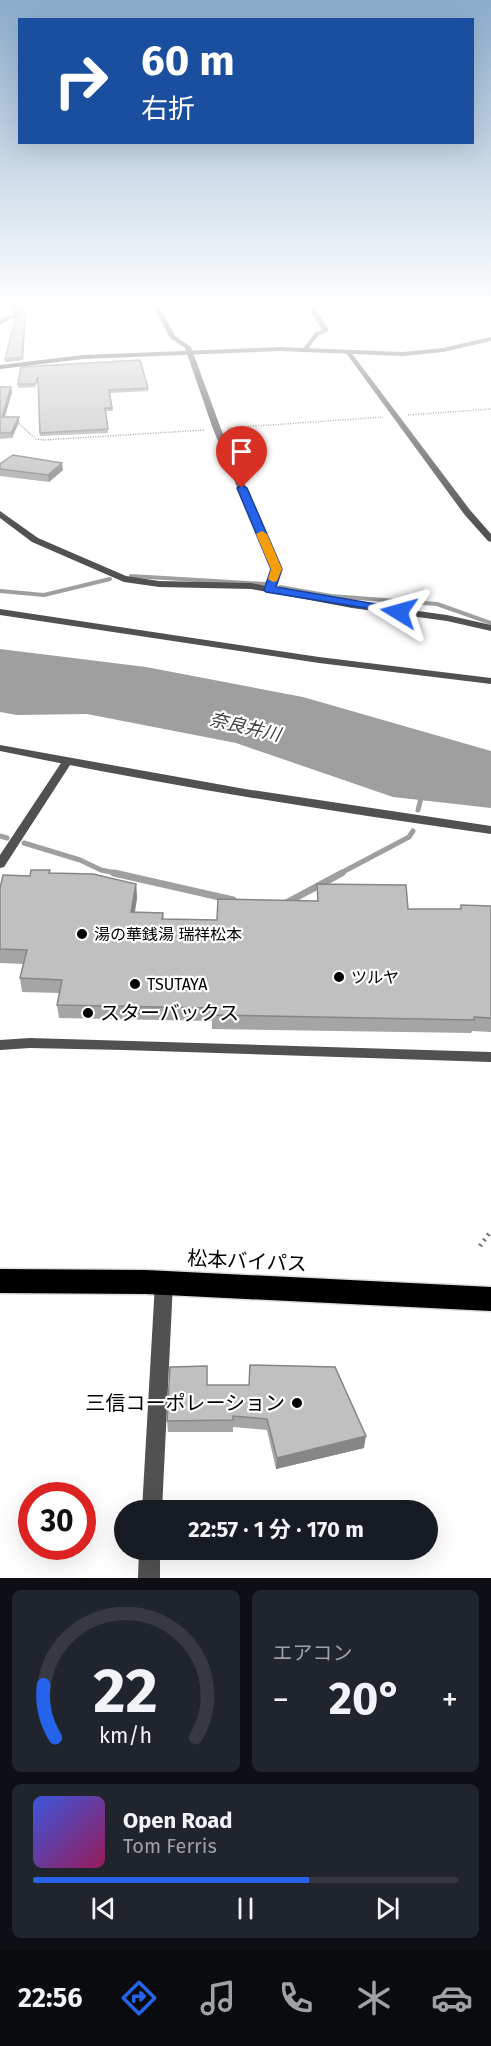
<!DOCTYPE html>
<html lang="ja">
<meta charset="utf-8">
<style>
body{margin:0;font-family:"Fira Sans","Noto Sans JP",sans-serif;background:#20242c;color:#f1f3f6;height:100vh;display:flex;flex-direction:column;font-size:22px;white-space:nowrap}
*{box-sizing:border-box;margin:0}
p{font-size:20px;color:#9ea1a6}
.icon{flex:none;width:33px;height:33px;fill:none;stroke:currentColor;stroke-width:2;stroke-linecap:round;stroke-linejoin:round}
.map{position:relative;height:1578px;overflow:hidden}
.side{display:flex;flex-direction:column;gap:12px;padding:12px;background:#0d0f14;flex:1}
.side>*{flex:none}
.top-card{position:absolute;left:18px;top:18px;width:456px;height:126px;border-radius:0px;box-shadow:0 6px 24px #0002;background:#1a4fa0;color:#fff;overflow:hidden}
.speed{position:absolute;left:18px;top:1482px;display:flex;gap:12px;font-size:30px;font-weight:700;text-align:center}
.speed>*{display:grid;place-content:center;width:78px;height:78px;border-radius:50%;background:#171b24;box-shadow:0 6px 24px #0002;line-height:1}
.speed .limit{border:9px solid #d22;background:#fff;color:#111}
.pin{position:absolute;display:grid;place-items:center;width:51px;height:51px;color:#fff;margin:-62px -26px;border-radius:50% 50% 50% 0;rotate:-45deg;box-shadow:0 0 6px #0007}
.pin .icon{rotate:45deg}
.me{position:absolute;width:66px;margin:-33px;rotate:278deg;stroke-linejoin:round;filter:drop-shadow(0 0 4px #0008)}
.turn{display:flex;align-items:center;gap:21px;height:126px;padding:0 24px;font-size:27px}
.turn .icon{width:78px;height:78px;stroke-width:2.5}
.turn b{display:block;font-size:42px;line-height:51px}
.big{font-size:45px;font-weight:700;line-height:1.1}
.side .widget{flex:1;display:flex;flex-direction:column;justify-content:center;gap:9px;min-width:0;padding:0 21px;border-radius:9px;background:#20242c}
.side .dial{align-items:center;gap:0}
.dial svg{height:156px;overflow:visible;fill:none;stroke:#363941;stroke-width:7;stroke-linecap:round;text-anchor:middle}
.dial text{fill:#f1f3f6;stroke:none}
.song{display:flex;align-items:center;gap:18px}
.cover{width:72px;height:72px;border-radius:9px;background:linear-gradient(135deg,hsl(230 70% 55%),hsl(330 70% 35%))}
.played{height:6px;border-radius:3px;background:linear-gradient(90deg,#2563eb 65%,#363941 65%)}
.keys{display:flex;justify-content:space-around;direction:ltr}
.heat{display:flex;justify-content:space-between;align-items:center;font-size:33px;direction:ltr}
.side .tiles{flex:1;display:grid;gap:12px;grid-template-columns:1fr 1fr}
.widget:last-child{grid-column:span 2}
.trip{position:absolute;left:114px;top:1500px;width:324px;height:60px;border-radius:30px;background:#171b24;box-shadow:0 6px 24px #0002;font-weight:700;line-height:60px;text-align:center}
.tabs{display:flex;height:96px;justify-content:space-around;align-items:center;background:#090b0e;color:#9ea1a6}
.tabs .icon{width:42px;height:42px}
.tabs .current{color:#2563eb}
.tabs b{font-size:27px;color:#f1f3f6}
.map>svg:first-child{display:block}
.water{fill:#9f9f9f}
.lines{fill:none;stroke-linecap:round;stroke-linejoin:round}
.stream-far2{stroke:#9f9f9f;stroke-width:4}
.stream-far1{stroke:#9f9f9f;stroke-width:5}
.stream{stroke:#9f9f9f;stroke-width:7}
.trunk-casing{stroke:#dbdbdb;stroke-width:3}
.path-far1{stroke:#737373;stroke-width:1.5;stroke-dasharray:1 1.5;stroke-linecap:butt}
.path{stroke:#737373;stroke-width:4.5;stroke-dasharray:2 4.5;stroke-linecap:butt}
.service{fill:#515151;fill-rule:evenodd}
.minor{fill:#515151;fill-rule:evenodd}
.tertiary{fill:#515151;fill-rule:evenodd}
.trunk{fill:#000;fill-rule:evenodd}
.wall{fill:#a5a5a5}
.shaded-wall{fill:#868686}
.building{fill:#c0c0c0;stroke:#868686;stroke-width:1.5}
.route{fill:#2563eb;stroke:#184099;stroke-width:1.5}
.slow{fill:#f59e0b}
.poi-dot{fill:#000;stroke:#fff;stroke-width:2}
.labels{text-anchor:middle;stroke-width:4.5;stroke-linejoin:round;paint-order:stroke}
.poi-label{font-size:16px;fill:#000;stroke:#fff;text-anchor:start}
.water-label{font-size:18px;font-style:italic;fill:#404040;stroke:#fff}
.near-poi-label{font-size:20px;fill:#000;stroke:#fff;text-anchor:start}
.near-street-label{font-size:20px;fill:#000;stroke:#fff}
</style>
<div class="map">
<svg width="491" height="1578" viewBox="0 0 491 1578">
<rect width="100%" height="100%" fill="#fff"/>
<path class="water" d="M0 649 146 667 303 697 491 751V808L393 797 236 743 87 714 17 715 0 712Z"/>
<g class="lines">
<g class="stream-far2">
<path d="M131 576 266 584"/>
<path d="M280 587 331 596 437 604 491 623"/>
<path d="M0 591 44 595 110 579"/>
</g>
<g class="stream-far1">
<path d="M418 810 422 794"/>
<path d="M0 836 7 838"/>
<path d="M24 843 80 860 101 870 121 874"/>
<path d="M339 874 409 837 413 831"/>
</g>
<g class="stream">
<path d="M114 873 233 900"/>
<path d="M286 903 342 873"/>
</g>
<g class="trunk-casing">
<path id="trunk" d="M0 1269 146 1270 491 1287V1311L146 1294 0 1293Z"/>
</g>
<g class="path-far1">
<path d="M408 415 491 409"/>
<path d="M17 422 36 439 45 440 204 430"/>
<path d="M228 428 383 417"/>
</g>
<path class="path" d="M480 1246 491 1231"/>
<g class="service">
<path d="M14 306H20L19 317 9 319 0 325V320L5 317 14 315Z"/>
<path d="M484 306H490L491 312Z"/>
<path d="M67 759 72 762 4 867 0 868V855L63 760Z"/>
<path d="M30 1038 491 1052V1062L123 1050 30 1048 0 1050V1040Z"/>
</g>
<g class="minor">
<path d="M153 306H159L175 336 191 347 221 429 281 569 275 588 352 602 447 615 491 625V631L447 621 352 608 251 589 159 587 124 582 32 542 0 518V511L38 538 126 576 159 581 251 583 266 586 271 569 213 429 185 348 170 338Z"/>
<path d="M308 306H314L329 331 319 335 306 351 303 349 315 333 322 330Z"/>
<path d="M346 351H350L470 510 491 534V542L488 541 464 514 346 353Z"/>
<path d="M0 609 319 657 491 678V684L319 663 0 615Z"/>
<path d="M0 745 245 789 491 826V834C327 811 163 785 0 751Z"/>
<path d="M164 1274 170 1277 173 1283 162 1510H142L155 1283 158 1277Z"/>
<path d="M139 1550H160V1578H138Z"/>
</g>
<path class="tertiary" d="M491 337V341L443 352 403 356 280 351 83 359 0 369V365L83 355 280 347 403 352 443 348Z"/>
<use href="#trunk" class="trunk"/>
</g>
<g class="wall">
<path d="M22 306H74L26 309 23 360 5 362V359L20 316Z"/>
<path d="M21 367 148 388V391L110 393 113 411H106L108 433 40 436 38 381 35 387 18 388V384Z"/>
<path d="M0 387H11L12 392 5 417H19V422L12 438 0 439Z"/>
<path d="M0 464 63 470 49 482 0 476Z"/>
<path d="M50 870V873L136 884 137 898 135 912 163 913 164 919 217 920 317 901V884L408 909H460L461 905 491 906V1032L472 1031 471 1033 212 1029V1021L59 1018 57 1005 60 993 22 992 20 978 23 964 0 963V888L30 876Z"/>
<path d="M207 1385 364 1448 276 1469 267 1430 233 1427V1432H168L167 1421Z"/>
</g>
<g class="shaded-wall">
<path d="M26 307 23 360 5 362V359Z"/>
<path d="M11 387 12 392 3 422 2 417Z"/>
<path d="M19 417V422L12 438 11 433Z"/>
<path d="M62 463 63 470 49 482 48 475Z"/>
<path d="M136 884 137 898 132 926 131 912Z"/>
<path d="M366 1436 364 1448 276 1469 277 1458Z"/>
</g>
<g class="building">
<path d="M22 306 26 307 22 357 5 359 16 317 20 316Z"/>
<path d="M140 360 148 388 109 390 112 408H105L108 429 40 433 38 377 35 384H18L21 367Z"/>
<path d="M0 387H11L2 417H19L11 433H0Z"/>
<path d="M13 455 62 463 48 475 0 469V464Z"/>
<path d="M31 870H50L49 873 93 874 136 884 131 912 163 913 162 919 217 920 218 899 318 901 317 884 406 885 408 909H461V905L491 906V1018L474 1017V1020L212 1015V1008L57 1005 62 980 20 978 27 950 0 949V888L3 875 30 876Z"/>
<path d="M250 1365 335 1367 366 1436 277 1458 267 1419 233 1416V1420L167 1421 170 1367 207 1366V1385H249Z"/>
</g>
<linearGradient id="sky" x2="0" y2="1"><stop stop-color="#8baccb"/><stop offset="0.58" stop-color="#fff"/><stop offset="1" stop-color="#fff" stop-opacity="0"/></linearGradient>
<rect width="491" height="527" fill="url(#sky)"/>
<path class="route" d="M242 485 247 488 282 569 276 587 399 608 403 609V614L266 592 264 590 271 569 237 488Z"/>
<path class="slow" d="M262 531 267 534 282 569 277 581 273 582 268 579 271 569 256 534Z"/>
<g class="poi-dot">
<circle cx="82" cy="934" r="6"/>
<circle cx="339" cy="977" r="6"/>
<circle cx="135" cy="984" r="6"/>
<circle cx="88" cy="1013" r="6"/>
<circle cx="297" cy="1403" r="6"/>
</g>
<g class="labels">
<g class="poi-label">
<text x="94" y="940">湯の華銭湯 瑞祥松本</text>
<text x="351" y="983">ツルヤ</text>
<text x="147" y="990">TSUTAYA</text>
</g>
<g class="water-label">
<text transform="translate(245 727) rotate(13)" y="6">奈良井川</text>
</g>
<g class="near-poi-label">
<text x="100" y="1020">スターバックス</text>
<text x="285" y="1410" text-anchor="end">三信コーポレーション</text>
</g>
<g class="near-street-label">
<text transform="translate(247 1261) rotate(3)" y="7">松本バイパス</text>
</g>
</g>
</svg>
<div class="speed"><div class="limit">30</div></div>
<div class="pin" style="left:242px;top:488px;background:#d93025"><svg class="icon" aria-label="arrive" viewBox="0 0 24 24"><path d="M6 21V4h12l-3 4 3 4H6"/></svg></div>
<svg class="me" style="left:399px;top:612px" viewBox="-20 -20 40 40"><path d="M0-17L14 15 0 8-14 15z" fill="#2563eb" stroke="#fff" stroke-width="4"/></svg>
<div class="trip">22:57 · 1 分 · 170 m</div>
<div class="top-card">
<div class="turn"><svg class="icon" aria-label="right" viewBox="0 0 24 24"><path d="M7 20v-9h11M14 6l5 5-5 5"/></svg><div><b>60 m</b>右折</div></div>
</div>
</div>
<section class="side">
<div class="tiles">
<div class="widget dial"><svg viewBox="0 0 100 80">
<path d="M14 69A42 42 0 1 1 86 69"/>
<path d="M14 69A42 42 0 0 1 8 42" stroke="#2563eb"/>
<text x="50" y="56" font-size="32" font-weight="700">22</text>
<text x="50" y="72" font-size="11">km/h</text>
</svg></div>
<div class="widget"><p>エアコン</p>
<div class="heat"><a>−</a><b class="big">20°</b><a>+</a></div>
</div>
<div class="widget">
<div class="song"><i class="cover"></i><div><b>Open Road</b><p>Tom Ferris</p></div></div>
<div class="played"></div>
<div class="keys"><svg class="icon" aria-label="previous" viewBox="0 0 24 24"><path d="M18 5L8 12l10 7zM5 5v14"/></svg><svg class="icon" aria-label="pause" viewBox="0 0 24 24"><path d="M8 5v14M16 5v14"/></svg><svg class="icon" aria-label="next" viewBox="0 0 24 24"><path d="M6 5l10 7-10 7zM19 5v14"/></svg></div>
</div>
</div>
</section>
<nav class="tabs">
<b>22:56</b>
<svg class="icon current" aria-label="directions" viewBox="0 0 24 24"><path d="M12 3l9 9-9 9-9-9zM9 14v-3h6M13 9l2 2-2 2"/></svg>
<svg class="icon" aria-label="music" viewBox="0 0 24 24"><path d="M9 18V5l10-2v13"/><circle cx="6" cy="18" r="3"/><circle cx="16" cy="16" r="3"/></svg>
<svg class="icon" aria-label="phone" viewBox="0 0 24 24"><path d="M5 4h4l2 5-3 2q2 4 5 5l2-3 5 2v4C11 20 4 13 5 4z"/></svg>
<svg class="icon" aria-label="climate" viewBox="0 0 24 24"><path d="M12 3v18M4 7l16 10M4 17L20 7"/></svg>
<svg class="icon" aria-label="car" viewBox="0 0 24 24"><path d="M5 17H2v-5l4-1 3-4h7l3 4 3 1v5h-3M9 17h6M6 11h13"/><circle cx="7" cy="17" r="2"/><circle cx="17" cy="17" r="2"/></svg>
</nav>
